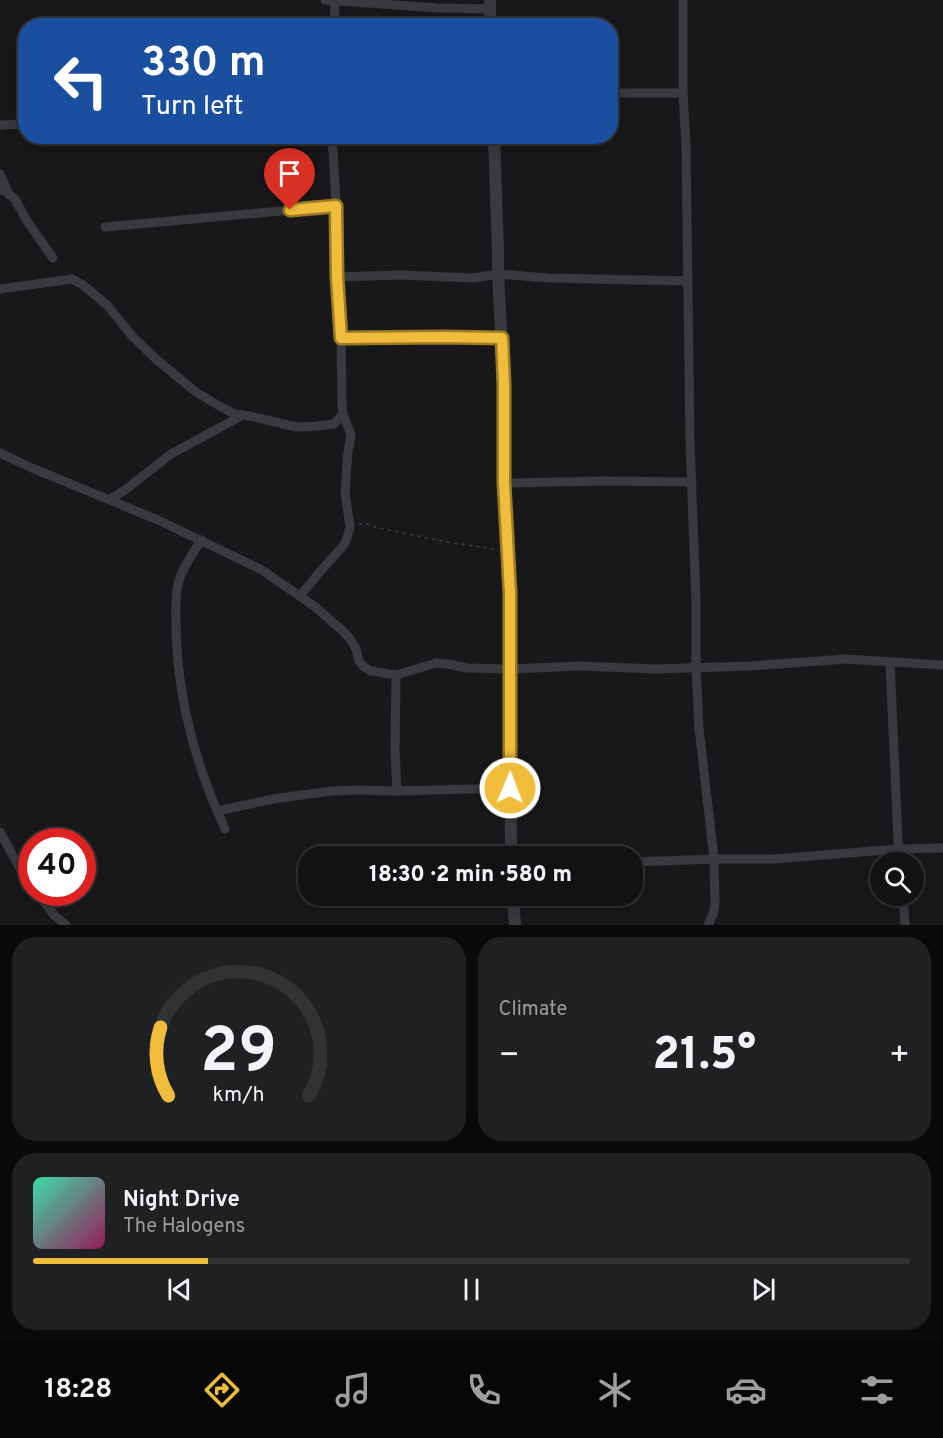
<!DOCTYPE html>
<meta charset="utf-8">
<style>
body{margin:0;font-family:Overpass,sans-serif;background:#1f2022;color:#f1f3f6;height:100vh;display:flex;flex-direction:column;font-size:22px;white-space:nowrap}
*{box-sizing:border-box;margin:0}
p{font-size:20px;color:#9c9ea0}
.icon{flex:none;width:33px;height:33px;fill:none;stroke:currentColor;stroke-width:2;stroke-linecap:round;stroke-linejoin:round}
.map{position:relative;height:925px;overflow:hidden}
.side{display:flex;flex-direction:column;gap:12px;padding:12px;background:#0a0a0b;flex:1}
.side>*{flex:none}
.guide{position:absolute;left:18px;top:18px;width:600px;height:126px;border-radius:24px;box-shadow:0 3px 15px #0003,0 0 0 2px #313234;background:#1a4fa0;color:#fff;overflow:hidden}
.controls{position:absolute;left:870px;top:852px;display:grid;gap:12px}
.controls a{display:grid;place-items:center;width:54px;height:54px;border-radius:50%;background:#121214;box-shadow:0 3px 15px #0003,0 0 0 2px #313234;font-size:30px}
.speed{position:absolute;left:18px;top:828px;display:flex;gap:12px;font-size:30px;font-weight:700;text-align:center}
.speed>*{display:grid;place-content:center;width:78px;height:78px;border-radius:50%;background:#121214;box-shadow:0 3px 15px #0003,0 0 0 2px #313234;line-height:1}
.speed .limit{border:9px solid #d22;background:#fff;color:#111}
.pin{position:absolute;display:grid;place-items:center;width:51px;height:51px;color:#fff;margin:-62px -26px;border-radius:50% 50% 50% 0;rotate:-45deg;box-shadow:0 0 6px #0007}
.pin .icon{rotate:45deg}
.me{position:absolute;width:66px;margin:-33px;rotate:1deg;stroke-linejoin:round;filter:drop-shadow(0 0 4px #0008)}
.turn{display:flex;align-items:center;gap:21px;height:126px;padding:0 24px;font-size:27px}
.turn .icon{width:78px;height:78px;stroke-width:2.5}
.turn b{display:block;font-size:42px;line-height:51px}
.big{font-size:45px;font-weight:800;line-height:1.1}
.side .card{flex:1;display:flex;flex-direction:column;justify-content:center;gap:9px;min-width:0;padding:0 21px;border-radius:24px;background:#1f2022}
.side .dial{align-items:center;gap:0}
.dial svg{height:156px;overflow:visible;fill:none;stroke:#313234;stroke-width:7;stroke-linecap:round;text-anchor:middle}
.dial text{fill:#f1f3f6;stroke:none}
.song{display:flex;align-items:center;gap:18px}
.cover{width:72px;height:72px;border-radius:9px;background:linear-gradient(135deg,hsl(160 70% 55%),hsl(330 70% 35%))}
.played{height:6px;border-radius:3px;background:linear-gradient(90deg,#efbd3b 20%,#313234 20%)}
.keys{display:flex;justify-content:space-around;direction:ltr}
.heat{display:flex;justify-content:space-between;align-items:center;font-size:33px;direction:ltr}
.side .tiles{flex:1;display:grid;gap:12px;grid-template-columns:1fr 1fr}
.card:last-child{grid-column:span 2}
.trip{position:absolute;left:298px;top:846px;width:345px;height:60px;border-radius:24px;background:#121214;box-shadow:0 3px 15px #0003,0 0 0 2px #313234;font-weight:800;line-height:60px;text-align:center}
.menu{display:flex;height:96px;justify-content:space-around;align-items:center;background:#070708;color:#9c9ea0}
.menu .icon{width:42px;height:42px}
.menu .on{color:#efbd3b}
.menu b{font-size:27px;color:#f1f3f6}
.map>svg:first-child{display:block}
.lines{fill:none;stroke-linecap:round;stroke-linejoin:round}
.path{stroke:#3f4046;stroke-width:1.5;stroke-dasharray:3 4.5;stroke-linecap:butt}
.minor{stroke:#393a3f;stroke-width:9}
.tertiary{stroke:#393a3f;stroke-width:12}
.route-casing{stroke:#9b7b26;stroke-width:15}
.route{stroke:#efbd3b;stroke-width:10}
</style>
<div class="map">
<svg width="943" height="925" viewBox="0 0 943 925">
<rect width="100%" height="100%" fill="#18181a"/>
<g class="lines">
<path class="path" d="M359 524 364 523 375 527 446 542 495 549"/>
<g class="minor">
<path d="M325 0 438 8 490 9"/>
<path d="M683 0V93L686 146 690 443 696 600V667L699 728 714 859 715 902 714 912 708 925"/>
<path d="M334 26 335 0"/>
<path d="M610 93H683"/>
<path d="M0 125 26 124"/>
<path d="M0 174 9 194"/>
<path d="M0 190 5 191 15 199 27 221 53 258"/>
<path d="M105 227 336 206"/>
<path d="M337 277 400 275 473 278 498 274 548 278 688 281"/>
<path d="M0 289 72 279 83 285 107 305 133 337 157 360 196 392 221 407 235 414 250 416 296 427 317 426 334 424 343 414"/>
<path d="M341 338 444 337 502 338"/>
<path d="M0 453 32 468 158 520 262 570 314 606 344 632 350 639 356 649 359 661 364 667 371 671 396 675 436 663 448 664 467 668 511 669 579 666 655 669 750 666 846 659 943 665"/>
<path d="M504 483 603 481 692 482"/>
<path d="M110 499 125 490 171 454 243 415"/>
<path d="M201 540C193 554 181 569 178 585 175 598 176 612 176 626 177 696 196 766 225 829"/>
<path d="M300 596 318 574 343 546 346 541 350 527 345 492 348 452 351 435 343 414 342 405 341 338 337 277V218L332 136"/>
<path d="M890 663 899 862"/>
<path d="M396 675 395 751 397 791"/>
<path d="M217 811 273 799 332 791 358 790 397 791 510 788"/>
<path d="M0 832 23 874 32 885"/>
<path d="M633 862 714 859H774L898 849 943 848"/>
<path d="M37 892 54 915 66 925"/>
<path d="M903 896 905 925"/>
</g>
<g class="tertiary">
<path d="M490 0V26"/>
<path d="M494 136 498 251V274L504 385V483L510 593 511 856"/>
<path d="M513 896 515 925"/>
</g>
</g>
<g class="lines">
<g class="route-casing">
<path id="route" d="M290 210 336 206 337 277 341 338 444 337 502 338 504 385V483L510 593V788"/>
</g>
<use href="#route" class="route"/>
</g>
</svg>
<div class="controls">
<a><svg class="icon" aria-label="search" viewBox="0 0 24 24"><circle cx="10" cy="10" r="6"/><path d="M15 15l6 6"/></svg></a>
</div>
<div class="speed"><div class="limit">40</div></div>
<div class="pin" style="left:290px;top:210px;background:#d93025"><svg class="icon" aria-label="arrive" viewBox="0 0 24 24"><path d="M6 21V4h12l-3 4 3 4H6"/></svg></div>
<svg class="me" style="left:510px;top:788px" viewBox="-20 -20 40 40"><circle r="17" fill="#efbd3b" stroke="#fff" stroke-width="3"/><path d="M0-11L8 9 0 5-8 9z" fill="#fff"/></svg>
<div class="trip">18:30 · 2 min · 580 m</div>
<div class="guide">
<div class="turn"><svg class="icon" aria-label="left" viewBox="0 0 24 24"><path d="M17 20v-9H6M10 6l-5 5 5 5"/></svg><div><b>330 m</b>Turn left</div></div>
</div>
</div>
<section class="side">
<div class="tiles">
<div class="card dial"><svg viewBox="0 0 100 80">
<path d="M14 69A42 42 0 1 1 86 69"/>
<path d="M14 69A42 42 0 0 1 10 34" stroke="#efbd3b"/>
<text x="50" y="56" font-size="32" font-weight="700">29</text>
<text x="50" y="72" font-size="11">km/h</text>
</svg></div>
<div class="card"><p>Climate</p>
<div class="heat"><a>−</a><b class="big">21.5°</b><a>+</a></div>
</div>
<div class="card">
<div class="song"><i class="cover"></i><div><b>Night Drive</b><p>The Halogens</p></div></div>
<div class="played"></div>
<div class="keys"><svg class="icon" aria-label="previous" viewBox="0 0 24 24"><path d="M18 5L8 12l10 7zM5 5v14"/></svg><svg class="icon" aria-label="pause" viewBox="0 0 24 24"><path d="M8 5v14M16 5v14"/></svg><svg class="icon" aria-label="next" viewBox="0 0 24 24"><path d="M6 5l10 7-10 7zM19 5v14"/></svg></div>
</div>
</div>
</section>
<nav class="menu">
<b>18:28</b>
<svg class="icon on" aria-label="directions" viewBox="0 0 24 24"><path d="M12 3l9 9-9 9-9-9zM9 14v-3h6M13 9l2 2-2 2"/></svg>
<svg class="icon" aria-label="music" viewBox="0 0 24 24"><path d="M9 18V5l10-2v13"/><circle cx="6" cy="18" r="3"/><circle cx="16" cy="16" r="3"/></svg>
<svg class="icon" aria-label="phone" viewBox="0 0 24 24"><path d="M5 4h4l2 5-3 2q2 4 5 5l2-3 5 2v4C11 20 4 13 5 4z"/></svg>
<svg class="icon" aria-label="climate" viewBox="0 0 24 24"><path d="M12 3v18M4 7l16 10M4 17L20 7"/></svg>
<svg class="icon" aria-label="car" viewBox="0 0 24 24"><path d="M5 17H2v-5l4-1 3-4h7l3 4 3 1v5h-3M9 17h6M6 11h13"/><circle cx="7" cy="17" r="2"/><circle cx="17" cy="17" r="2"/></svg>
<svg class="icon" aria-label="filters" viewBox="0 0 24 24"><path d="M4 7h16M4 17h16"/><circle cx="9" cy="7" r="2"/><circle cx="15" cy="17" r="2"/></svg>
</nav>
